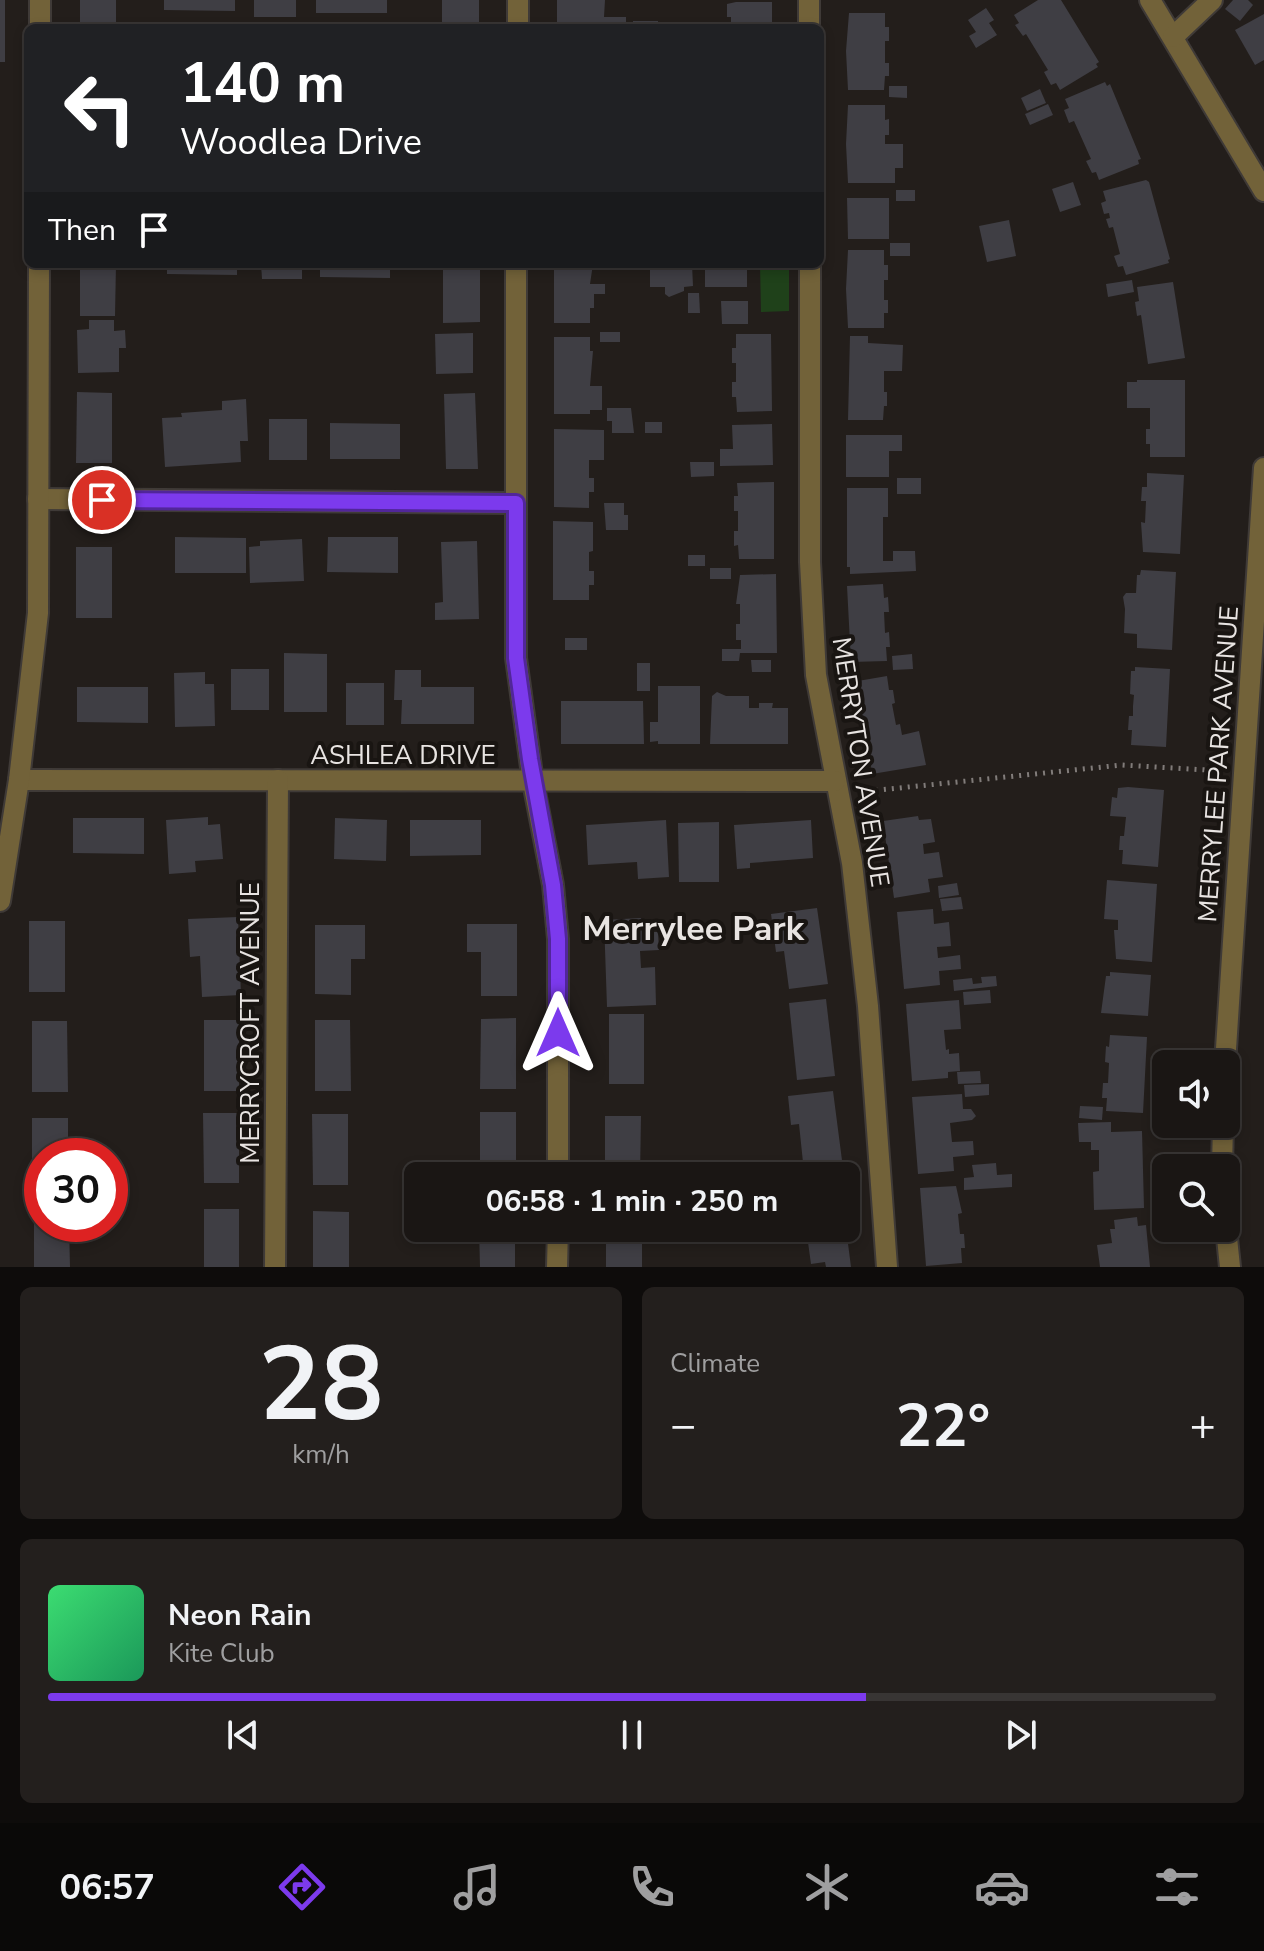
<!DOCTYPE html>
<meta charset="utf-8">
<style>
body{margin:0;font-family:"Nunito Sans",sans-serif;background:#231f1d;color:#f1f3f6;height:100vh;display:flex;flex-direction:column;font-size:30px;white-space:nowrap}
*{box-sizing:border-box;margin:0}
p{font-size:26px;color:#9f9fa0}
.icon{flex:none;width:44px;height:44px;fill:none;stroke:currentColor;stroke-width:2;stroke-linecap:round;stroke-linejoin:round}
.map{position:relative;height:1267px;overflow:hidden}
.drawer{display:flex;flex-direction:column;gap:20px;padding:20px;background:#0e0c0b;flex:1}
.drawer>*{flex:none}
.banner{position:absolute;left:24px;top:24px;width:800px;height:244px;border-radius:12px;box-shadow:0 4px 12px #0003,0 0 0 2px #383534;background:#202124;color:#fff;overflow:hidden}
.buttons{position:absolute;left:1152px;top:1050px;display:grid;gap:16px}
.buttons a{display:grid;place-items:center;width:88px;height:88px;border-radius:12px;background:#1a1614;box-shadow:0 4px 12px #0003,0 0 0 2px #383534;font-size:40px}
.speed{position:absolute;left:24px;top:1138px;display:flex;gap:16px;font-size:40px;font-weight:700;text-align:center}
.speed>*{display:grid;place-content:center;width:104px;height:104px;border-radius:50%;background:#1a1614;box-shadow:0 4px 12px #0003,0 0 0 2px #383534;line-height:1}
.speed .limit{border:12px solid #d22;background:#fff;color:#111}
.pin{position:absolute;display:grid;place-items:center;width:68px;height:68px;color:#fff;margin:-34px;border:4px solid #fff;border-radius:50%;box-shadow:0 2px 8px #0007}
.me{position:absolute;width:88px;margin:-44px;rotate:0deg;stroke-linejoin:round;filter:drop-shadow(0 0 6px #0008)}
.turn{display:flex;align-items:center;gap:28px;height:168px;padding:0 24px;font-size:36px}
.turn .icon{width:104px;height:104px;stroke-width:2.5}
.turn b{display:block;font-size:56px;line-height:68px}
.then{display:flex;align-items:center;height:76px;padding:0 24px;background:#0003;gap:16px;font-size:30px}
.big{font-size:60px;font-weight:700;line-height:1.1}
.drawer .tile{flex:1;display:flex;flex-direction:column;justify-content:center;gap:12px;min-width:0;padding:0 28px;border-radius:12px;background:#231f1d}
.drawer .dial{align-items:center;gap:0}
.dial b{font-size:104px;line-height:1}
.song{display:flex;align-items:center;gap:24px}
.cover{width:96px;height:96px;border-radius:12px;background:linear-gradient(135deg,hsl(140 70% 55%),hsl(150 70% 35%))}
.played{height:8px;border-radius:4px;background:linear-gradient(90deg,#7c3aed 70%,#383534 70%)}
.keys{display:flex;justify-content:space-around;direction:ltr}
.heat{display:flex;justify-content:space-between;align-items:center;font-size:44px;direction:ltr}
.drawer .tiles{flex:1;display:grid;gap:20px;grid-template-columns:1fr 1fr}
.tile:last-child{grid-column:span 2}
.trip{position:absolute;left:404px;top:1162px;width:456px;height:80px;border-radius:12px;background:#1a1614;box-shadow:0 4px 12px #0003,0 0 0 2px #383534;font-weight:700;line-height:80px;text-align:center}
.menu{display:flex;height:128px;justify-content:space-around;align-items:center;background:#0a0908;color:#9f9fa0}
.menu .icon{width:56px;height:56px}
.menu .selected{color:#7c3aed}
.menu b{font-size:36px;color:#f1f3f6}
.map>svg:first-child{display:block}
.green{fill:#1f411a}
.building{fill:#3f3e44}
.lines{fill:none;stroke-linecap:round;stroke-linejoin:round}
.minor-casing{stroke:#3f3a37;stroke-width:24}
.path{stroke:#817c7a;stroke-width:5;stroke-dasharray:2 6;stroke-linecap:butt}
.minor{stroke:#726239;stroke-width:20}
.route-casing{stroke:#51269a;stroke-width:20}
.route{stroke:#7c3aed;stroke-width:14}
.labels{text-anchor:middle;stroke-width:8;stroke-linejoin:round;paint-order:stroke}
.street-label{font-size:26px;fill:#e8e4e2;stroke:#191512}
.district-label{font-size:34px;font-weight:bold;fill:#e8e4e2;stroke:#191512}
</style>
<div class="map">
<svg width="1264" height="1267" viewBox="0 0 1264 1267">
<rect width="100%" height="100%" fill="#231e1b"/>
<path class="green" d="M760 264H789V311L761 312Z"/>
<g class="building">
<rect x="0" y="0" width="5" height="62"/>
<rect x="80" y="0" width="36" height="28"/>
<path d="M164 0H235V11L164 10Z"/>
<rect x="254" y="0" width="42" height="17"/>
<rect x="316" y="0" width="71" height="13"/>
<rect x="442" y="0" width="37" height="28"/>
<path d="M557 0H605L604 17H626V28H557Z"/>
<path d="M1038 0H1061L1099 62 1096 64 1098 67 1060 90 1056 83 1051 85 1044 72 1048 70 1026 34 1023 36 1015 25 1019 23 1014 15Z"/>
<path d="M1233 0H1248L1253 5 1240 21 1225 9Z"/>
<path d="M736 2H772V28H731V17H727V4Z"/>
<path d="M986 8 994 20 989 23 997 35 976 48 969 36 976 32 968 20Z"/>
<path d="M849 13H885V27H889V41H885V63H889V76H885L884 90H848L846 51Z"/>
<path d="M1264 14V60L1255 65 1235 30Z"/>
<rect x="633" y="21" width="25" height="7"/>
<path d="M1105 82 1107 86 1110 84 1141 159 1138 160 1139 164 1099 180 1096 172 1092 173 1086 161 1091 159 1074 121 1069 123 1064 110 1069 108 1065 99Z"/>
<path d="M889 86H907V98L889 97Z"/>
<path d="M1040 89 1046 103 1027 111 1021 98Z"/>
<path d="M1048 104 1053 115 1030 125 1025 114Z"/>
<path d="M848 105H885V120L889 119V135H885V144H903V168H895V183H848L846 144Z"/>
<path d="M1146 180 1149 182 1170 259 1168 260 1169 263 1126 275 1123 266 1118 267 1114 256 1120 254 1113 227 1109 228 1106 219 1110 218 1109 213 1104 214 1101 203 1106 201 1103 191Z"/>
<path d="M1073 182 1081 205 1060 212 1052 189Z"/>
<rect x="896" y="190" width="19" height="11"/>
<path d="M847 198H889V239H848Z"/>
<path d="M1009 220 1016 256 987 262 979 226Z"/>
<rect x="890" y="243" width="20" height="13"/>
<path d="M848 250H884V265H888V280H884V300H888V313H884V328H848L846 289Z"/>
<path d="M80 264H116L115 316H80Z"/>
<path d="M167 264H237V275L167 274Z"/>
<path d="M261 264H302V279H262Z"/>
<path d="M320 264H390V278L320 277Z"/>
<path d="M443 264H480V322L443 323Z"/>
<path d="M554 264H593L590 284H605V294H594V308H590V323H554Z"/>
<path d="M650 264H692L693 286 684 287V291L669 297 665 294V287H650Z"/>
<rect x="705" y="264" width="42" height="23"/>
<path d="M1132 280 1134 292 1108 297 1106 284Z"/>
<path d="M1173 282 1185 358 1148 364 1141 315 1137 316 1135 302 1139 301 1137 287Z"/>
<path d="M688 293H699L700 313H688Z"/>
<path d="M721 301H748V324H722Z"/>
<path d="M89 320H114V331L125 330 126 348H119V372L78 373 77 330 89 329Z"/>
<rect x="600" y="332" width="20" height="10"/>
<path d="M473 333V373L436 374 435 334Z"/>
<path d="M736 334H771L772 411 737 412 736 397H732V382H736V363H732V348H736Z"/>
<path d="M850 336H868V343L903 345 902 371H884V392H887V406H884L883 420H848Z"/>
<path d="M554 337H590V351H593L590 386H602V410H590V414H554Z"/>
<path d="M1137 380H1185V457H1150V444H1146V429H1150V408H1127V382H1137Z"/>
<path d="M77 392 112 393V463H76Z"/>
<path d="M475 393 478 469H446L444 394Z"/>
<path d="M246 399 248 441H240L241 462 165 467 162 418 182 417 181 413 222 410V401Z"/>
<path d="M607 408H631L634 433H612V421H607Z"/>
<rect x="269" y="419" width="38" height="41"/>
<rect x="645" y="422" width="17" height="11"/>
<path d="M330 423 400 424V459H330Z"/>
<path d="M772 424 773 465 720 466V449H733L732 425Z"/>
<path d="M554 429 604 430V460H589V478H594V492H589V508L554 507Z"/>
<path d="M846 435H902V451H889V477H846Z"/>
<path d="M690 462H714V476L691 477Z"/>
<path d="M1147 473 1184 475 1180 554 1143 552 1141 522 1145 523 1146 501H1141L1142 487H1147Z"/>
<rect x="897" y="478" width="24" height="16"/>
<path d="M774 482V559H739L738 545 734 546V531H738V511H734V496H738L737 483Z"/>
<path d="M847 488H888V517H883V561H893V551H915L916 571 850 574V567H847Z"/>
<path d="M604 503H624V515H628V530H606Z"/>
<path d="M553 521 593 522V551L589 552V571H594V585H589V600H553Z"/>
<path d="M175 537 246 538V573H175Z"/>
<path d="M328 537H398V573L327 572Z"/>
<path d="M302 539 304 581 250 583 249 547 260 546V541Z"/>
<path d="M477 541 479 619 435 620V603L443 602 441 542Z"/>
<rect x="76" y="547" width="36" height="71"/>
<rect x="688" y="555" width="17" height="11"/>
<rect x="710" y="568" width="21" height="11"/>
<path d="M1141 570 1176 572 1172 650 1137 648V634L1124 633 1125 609 1123 597 1126 593H1136L1137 575H1140Z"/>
<path d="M776 574 777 653H740L739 661H722V649H741V640H736V624H740V604H736L740 575Z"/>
<path d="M883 584 884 598 888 597 889 612H884L885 633 889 632 890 647H886L887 661 851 662 847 586Z"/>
<rect x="565" y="638" width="22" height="12"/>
<path d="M284 653 327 654V712H284Z"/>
<path d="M912 654 913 669 893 670 892 656Z"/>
<path d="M751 660H771V672H752Z"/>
<rect x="637" y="663" width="13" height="28"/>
<path d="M1135 667 1170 669 1166 747 1131 745 1132 730H1128L1129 716H1133V706L1134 695 1130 694 1131 671H1135Z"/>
<rect x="231" y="669" width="38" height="41"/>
<path d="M395 670H421V687H474V724H401L402 700H394Z"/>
<path d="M205 672V684H214L215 726 175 727 174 673Z"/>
<path d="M887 676 889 690H893L895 703 892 704 896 725 900 724 902 735 919 731 926 765 872 774 870 758 866 759 852 682Z"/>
<rect x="346" y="683" width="38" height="42"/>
<path d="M658 686H700V744H658V741L650 742V722H658Z"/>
<path d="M77 687H148V723L77 722Z"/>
<path d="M717 692 726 696H749V708H759V703H773L772 708H788V744H710L712 696Z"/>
<path d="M561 701H643L644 744H561Z"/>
<path d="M1128 787 1164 790 1158 867 1122 864 1123 850H1119L1120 836H1124L1126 817 1110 816 1112 797 1117 798 1118 788Z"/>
<path d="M918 816 919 820 931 819 935 842 923 844 924 854 939 852 943 877 928 879 930 892 894 898 883 821Z"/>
<path d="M208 817V825L220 824 223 859 195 861 196 872 169 874 166 820Z"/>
<path d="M73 818H144V854L73 853Z"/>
<path d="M335 818 387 820 386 861 334 859Z"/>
<path d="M410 820H481V855L410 856Z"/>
<path d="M666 820 669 877 638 879 637 862 588 865 586 825Z"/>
<path d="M811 820 813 858 750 863V868L737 869 734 825Z"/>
<path d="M719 822V882H679L678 823Z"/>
<path d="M1107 880 1157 884 1152 962 1116 959 1114 930H1118V920L1104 919Z"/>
<path d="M957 883 959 895 939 898 938 886Z"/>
<path d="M961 897 963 909 942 911 940 899Z"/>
<path d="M817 908 828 984 789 989 784 951 776 952 771 914Z"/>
<path d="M933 909 934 924 949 922 951 946 937 947 938 958 960 955 961 969 939 971 940 985 904 989 897 912Z"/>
<path d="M238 917 241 995 202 997 200 956 190 957 188 919Z"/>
<path d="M641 918 642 932H658L659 950 640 951 641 968 655 967 656 1005 607 1007 604 920Z"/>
<rect x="29" y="921" width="36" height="71"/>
<path d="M467 924H517V996H481V952H467Z"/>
<path d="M315 925H365V959H351V995L315 994Z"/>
<path d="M1110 972 1151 975 1148 1016 1101 1013 1106 976H1110Z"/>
<path d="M996 976 997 986 954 991 953 980 972 978 973 984 982 983 981 977Z"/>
<path d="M990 990 991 1003 964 1005 963 992Z"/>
<path d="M826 999 835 1076 797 1080 789 1003Z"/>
<path d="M959 1000 961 1029 944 1030 946 1050 949 1049V1054L959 1053 960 1071 948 1072V1078L912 1081 906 1004Z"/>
<rect x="609" y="1014" width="35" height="70"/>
<path d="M516 1018V1089H480L481 1019Z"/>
<rect x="204" y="1020" width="35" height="71"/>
<path d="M315 1020H350L351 1091H315Z"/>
<path d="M32 1021H67L68 1092H32Z"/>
<path d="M1110 1035 1147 1037 1143 1113 1106 1111 1107 1098H1102L1103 1083H1108L1109 1063 1105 1062 1106 1046 1109 1047Z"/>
<path d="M980 1071 981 1083 958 1084 957 1072Z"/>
<path d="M989 1084V1095L965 1097 964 1085Z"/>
<path d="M833 1091 843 1168 804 1172 799 1124 791 1125 788 1096Z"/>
<path d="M962 1094 963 1109H971L976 1116 972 1120 950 1123 952 1142 973 1141 974 1155 953 1157 954 1171 918 1174 912 1097Z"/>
<path d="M1080 1106 1103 1107 1102 1120 1079 1118Z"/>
<rect x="480" y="1112" width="36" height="64"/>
<path d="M203 1113H239V1183H204Z"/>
<path d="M312 1114H348V1185H313Z"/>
<path d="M605 1116H641L640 1176H605Z"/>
<path d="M32 1118H68V1156H42V1189H32Z"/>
<path d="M1111 1122V1132L1142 1131 1144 1208 1094 1210 1093 1172 1099 1171V1150H1091V1142H1079L1078 1123Z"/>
<path d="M996 1163 997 1175 1012 1174V1187L964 1190V1178L974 1177 972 1165Z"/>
<path d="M956 1186 962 1213 958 1214 960 1234H964L965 1248H961L962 1263 926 1266 920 1188Z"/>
<rect x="204" y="1209" width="35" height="58"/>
<path d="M34 1210H42V1224H69L70 1267H34Z"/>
<path d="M313 1211 349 1212V1267H313Z"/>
<path d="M1137 1217 1138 1226 1146 1225 1150 1267H1100L1097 1245 1112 1243 1110 1229H1115L1114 1220Z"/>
<path d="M479 1228H515V1267H480Z"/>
<rect x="606" y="1228" width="36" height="39"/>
<path d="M806 1228H846L851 1267H826L825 1262 811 1264Z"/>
</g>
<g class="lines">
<g class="minor-casing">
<g id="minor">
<path d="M40 0V28"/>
<path d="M809 0V28"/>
<path d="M1150 0 1264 191"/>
<path d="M518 28V0"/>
<path d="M1173 37 1212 0"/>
<path d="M516 264V658L533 782 553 885 558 939V1176"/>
<path d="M810 264V562L816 675 852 863 868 1006 887 1267"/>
<path d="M38 499 516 503"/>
<path d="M19 780 835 781"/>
<path d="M0 901 19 780 38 613 39 264"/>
<path d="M1225 1064 1264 468"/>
<path d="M1222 1168 1223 1124"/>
<path d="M1226 1228 1230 1267"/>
<path d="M275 1267 278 780"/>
<path d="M557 1267 558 1228"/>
</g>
</g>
<path class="path" d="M860 792 1122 765 1224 771"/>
<use href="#minor" class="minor"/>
</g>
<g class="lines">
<g class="route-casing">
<path id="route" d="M102 500 516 503V658L530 759 553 885 558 939V1033"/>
</g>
<use href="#route" class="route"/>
</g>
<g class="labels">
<g class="street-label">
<text x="403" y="764">ASHLEA DRIVE</text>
<text transform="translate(861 762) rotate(81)" y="9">MERRYTON AVENUE</text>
<text transform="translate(1218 764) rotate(-86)" y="9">MERRYLEE PARK AVENUE</text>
<text transform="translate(250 1023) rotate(-90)" y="9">MERRYCROFT AVENUE</text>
</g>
<g class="district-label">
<text x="693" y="940">Merrylee Park</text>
</g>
</g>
</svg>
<div class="buttons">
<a><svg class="icon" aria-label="sound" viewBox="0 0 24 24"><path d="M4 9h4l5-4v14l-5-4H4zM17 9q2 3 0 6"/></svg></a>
<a><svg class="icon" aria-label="search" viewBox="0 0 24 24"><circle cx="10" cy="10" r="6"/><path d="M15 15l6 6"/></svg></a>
</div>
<div class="speed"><div class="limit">30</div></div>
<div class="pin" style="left:102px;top:500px;background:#d93025"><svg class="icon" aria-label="arrive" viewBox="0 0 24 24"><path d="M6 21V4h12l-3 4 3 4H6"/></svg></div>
<svg class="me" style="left:558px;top:1033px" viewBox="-20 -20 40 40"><path d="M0-17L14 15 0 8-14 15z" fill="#7c3aed" stroke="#fff" stroke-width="4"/></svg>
<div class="trip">06:58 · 1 min · 250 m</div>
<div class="banner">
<div class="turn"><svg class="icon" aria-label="left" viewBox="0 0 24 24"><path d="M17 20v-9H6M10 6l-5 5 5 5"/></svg><div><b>140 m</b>Woodlea Drive</div></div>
<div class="then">Then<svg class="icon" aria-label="arrive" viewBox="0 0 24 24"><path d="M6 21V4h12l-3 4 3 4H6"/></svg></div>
</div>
</div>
<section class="drawer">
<div class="tiles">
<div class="tile dial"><b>28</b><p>km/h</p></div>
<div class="tile"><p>Climate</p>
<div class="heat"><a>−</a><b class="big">22°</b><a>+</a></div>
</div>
<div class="tile">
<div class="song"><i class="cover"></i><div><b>Neon Rain</b><p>Kite Club</p></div></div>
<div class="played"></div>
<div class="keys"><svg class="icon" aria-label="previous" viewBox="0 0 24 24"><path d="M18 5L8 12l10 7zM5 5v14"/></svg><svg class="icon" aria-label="pause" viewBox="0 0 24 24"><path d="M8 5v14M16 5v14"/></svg><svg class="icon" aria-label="next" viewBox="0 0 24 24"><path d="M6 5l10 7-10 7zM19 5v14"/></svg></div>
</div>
</div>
</section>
<nav class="menu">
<b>06:57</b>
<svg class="icon selected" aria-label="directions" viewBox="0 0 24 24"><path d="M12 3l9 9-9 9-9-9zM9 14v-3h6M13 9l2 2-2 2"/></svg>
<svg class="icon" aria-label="music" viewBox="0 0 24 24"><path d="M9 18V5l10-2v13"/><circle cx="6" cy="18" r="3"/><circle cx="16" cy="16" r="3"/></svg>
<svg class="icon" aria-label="phone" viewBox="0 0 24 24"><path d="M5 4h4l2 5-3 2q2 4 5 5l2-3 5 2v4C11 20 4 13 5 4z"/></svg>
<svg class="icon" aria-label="climate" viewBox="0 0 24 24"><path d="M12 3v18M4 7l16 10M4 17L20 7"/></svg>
<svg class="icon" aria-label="car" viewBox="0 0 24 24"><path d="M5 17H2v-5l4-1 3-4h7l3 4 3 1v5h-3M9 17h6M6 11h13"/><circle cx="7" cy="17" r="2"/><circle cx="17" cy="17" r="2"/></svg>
<svg class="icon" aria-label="filters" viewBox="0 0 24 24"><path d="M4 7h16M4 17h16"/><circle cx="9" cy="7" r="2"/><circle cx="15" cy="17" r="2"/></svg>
</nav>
